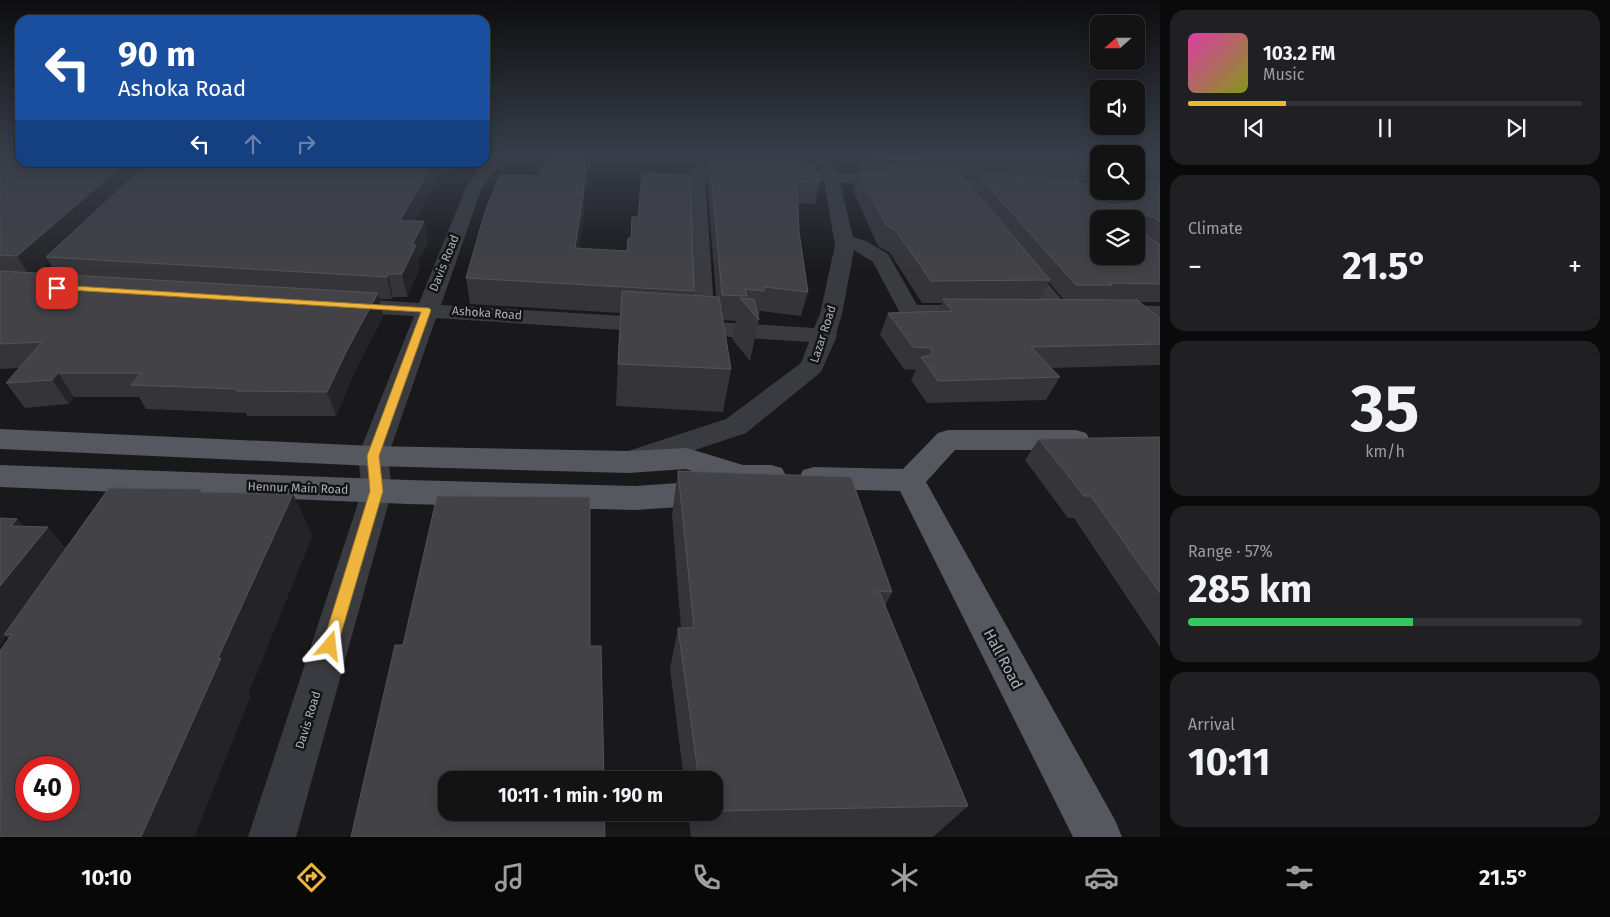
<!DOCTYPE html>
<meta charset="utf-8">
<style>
body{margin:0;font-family:"Fira Sans",sans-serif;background:#202022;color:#f1f3f6;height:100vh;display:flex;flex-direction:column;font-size:19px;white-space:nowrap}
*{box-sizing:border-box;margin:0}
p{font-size:16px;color:#9d9ea0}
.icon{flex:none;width:28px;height:28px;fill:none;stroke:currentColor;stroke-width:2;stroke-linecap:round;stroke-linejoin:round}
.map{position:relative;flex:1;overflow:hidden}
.panel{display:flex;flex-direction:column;gap:10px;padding:10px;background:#0a0a0b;width:450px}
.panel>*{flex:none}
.hud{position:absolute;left:15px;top:15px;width:475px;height:152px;border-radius:15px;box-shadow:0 2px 12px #0003,0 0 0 1px #323234;background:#1a4fa0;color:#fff;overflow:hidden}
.needle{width:32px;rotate:249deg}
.controls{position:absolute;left:1090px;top:15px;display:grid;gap:10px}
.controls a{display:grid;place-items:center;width:55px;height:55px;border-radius:10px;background:#131314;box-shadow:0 2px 12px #0003,0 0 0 1px #323234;font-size:25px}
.speed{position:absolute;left:15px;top:756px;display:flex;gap:10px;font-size:25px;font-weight:700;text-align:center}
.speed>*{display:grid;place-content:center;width:65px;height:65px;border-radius:50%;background:#131314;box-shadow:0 2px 12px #0003,0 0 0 1px #323234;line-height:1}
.speed .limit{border:8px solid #d22;background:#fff;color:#111}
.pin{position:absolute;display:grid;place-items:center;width:42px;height:42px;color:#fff;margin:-21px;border-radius:10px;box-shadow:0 2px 8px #0006}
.me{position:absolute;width:55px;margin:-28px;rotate:17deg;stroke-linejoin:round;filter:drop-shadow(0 0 4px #0008)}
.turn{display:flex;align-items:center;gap:18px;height:105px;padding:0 20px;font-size:22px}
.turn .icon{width:65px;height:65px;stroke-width:2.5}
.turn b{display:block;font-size:35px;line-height:42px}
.lanes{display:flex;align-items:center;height:48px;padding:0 20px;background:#0003;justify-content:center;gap:25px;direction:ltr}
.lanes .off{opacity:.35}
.big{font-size:38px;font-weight:700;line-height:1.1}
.panel .tile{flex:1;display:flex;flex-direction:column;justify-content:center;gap:8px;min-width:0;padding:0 18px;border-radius:15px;background:#202022}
.panel .dial{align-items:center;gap:0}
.dial b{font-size:65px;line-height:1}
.song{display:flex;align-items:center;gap:15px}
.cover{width:60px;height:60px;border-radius:8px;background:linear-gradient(135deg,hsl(320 70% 55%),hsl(70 70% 35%))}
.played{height:5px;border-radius:2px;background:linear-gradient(90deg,#f0b53d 25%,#323234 25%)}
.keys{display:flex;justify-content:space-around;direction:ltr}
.heat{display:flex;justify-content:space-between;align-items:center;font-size:28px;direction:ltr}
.charge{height:8px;border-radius:4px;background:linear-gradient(90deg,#34c759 57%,#323234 0)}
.trip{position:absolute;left:438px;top:771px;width:285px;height:50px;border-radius:15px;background:#131314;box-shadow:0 2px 12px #0003,0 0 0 1px #323234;font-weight:700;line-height:50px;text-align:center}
.menu{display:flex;height:80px;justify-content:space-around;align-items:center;background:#080808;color:#9d9ea0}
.menu .icon{width:35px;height:35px}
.menu .active{color:#f0b53d}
.menu b{font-size:22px;color:#f1f3f6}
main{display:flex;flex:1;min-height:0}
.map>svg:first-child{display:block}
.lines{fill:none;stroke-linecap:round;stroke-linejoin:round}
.minor{fill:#3a3b40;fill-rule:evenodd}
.major{fill:#56585f;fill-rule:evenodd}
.wall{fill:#353539;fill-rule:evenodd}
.shaded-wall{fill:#242427}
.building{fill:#424247;stroke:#525459;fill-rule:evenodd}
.route{fill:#f0b53d;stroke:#9c7628}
.labels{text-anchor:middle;stroke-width:5;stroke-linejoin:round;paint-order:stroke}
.street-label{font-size:12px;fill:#acb0bb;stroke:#141416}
.near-street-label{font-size:15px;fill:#acb0bb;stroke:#141416}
</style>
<main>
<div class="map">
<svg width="1160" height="837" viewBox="0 0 1160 837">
<rect width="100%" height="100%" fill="#19191b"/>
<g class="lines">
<g class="minor">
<path d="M489 155H505L481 190 441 305 692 320 689 172 691 169 697 167 820 172 812 155H827L837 173 1099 183V191H1105L1099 193 840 183 853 237 866 241 888 254 917 305H968L976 307 979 312 976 317 968 319H910L902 317 873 262 854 250 842 314 836 334 837 336 821 372 746 433 629 472 619 468 614 461 619 454 726 419 801 363 809 342 436 318 388 456 392 491 296 837H248L362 491 358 456 414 316 343 312 335 310 332 305 335 300 343 298 419 303 465 190ZM705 177 824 182 835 245 820 314 814 328 715 322Z"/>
<path d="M1021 258 1028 260 1067 306 1070 311 1067 316 1059 318 1051 316 1011 264 1014 260Z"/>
<path d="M1116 305 1160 306V320L1116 319 1108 317 1105 312 1108 307Z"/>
</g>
<g class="major">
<path d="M0 429 373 446 628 451 687 448 743 465H771L782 468 786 476 782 484C762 490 743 487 723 481L727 488 723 496 696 506 635 510 408 504 0 487V465L408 480 635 486 694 482 711 477 686 469 628 473 373 466 0 449Z"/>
<path d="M948 430H1076L1086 433 1090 440 1086 447 1076 450H955L926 482 1115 820 1122 837H1073L900 491 814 489 803 486 799 478 803 470 814 467 903 469 938 433Z"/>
</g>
</g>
<g class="wall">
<path d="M0 155 20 162H457L452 171H442L415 221H424L428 242 418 261 420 267 407 297H393L392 299H379L383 316 354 373 336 416H247L246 413 146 409 139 397H74L69 404 25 408 6 383 20 368 0 369ZM49 262 56 274 37 273Z"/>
<path d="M547 155H592L590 170H587L583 219 579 249 694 291 693 295 716 297 707 179 709 166 700 165 698 155H807L805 163 820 183 815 204 798 203 799 232 808 292 801 316 760 311 759 315H757L759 320 750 361 732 339 736 321 723 320 731 369 723 412 616 406 620 313 470 304 466 278 540 176Z"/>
<path d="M853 155H1099V182L1079 181 1096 194 1099 189V191H1136V155H1160V302H1140L1160 318V365L1051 368 1060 377 1046 400 927 403 911 380 916 370 904 369 880 335 888 313 938 312 942 303H922L890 253 878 246 853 191 858 172H865ZM962 176 978 177 973 189ZM1049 282 1064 300H1040Z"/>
<path d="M1160 437V647L1074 518H1068L1025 460 1039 439Z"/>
<path d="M678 471 892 592 885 606 968 806 933 837H691L688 812H714V780H684L670 669 678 628H681L672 515Z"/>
<path d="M204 492 293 494 312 536 248 694 250 697 194 837H0L9 639 6 636 0 645 17 519 23 526 66 548Z"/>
</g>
<g class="shaded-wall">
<path d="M0 155H17L0 173Z"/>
<path d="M586 155 587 170 583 219 575 273V248Z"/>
<path d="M590 155H592L590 170Z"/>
<path d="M126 162H155L46 257 49 262 31 278 17 256Z"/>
<path d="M433 162H440L442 171 404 242 400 221Z"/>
<path d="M451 162H457L452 171Z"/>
<path d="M1143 174 1136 185V175Z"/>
<path d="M424 221 428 242 418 261 420 267 407 297 402 274 412 245Z"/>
<path d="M388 274 393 297 392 299 387 277Z"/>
<path d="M378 293 383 316 354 373 336 416 327 392 347 350Z"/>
<path d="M58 373 74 397 69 404 52 380Z"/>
<path d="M293 494 312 536 248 694 250 697 194 837H141L218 658Z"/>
<path d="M17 519 36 541 48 527 69 552 4 635 6 636 0 645V586L11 526Z"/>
</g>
<g class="building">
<path d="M13 155H20V162H126L17 256 0 255V165Z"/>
<path d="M547 155H586L583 196 575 248 627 251 628 238H631L632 217H638L642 173 690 175 694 291 466 278 485 212 500 175 540 176Z"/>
<path d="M868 155H1099V166L870 158Z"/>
<path d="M1136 155H1160V169L1145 168 1143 174 1136 175Z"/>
<path d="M710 159 813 163 820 183 797 182 799 232 808 292 764 287V291L745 289 747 296 722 295Z"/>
<path d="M149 162H433L400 221H424L412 245H416L402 274H388L387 277 46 257Z"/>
<path d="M881 167 957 170 1050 280 931 281 897 232 886 225 858 172 885 173Z"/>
<path d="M978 175 1076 179 1109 205 1132 204V202L1119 191H1136V177L1139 181 1160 182V222L1154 217 1145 215V234L1160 245V284L1109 283 1112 285H1076ZM1099 219H1136V256H1099Z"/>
<path d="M0 271 378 293 347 350 327 392 236 391 237 389 131 385 141 373H58L52 380 6 383 42 342 0 344Z"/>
<path d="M622 291 719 297 731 369 618 364Z"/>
<path d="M740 298 754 299 759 320Z"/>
<path d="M943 299 1137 300 1160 318V344L1031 347 1060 377 938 381 921 357 932 355 931 348 913 347 888 313 952 311Z"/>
<path d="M1160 437V593L1091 496H1084L1039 439Z"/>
<path d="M678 471 851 477 892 592 879 591 968 806 714 811V780H699L678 628H694Z"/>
<path d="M109 488 202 489 200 492 293 494 218 658H221L141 837H0V651L12 634 4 635ZM26 768H69V810H26Z"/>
<path d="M437 496 590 497V646H601L604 780H446V812H604L605 837H351L395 645H403Z"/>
<path d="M0 518 17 519 11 526 48 527 0 586Z"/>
</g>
<linearGradient id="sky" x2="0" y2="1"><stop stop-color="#0e0e0f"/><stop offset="0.57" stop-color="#383e4a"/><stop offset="1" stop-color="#383e4a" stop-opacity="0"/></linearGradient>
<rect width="1160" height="272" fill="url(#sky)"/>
<path class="route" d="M57 285 429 308 431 310 379 456 383 491 336 651 330 653 324 651 322 646 370 491 367 456 421 312 54 289V286Z"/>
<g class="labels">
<g class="street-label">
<text transform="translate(444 263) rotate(-68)" y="4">Davis Road</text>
<text transform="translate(487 313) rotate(4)" y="4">Ashoka Road</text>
<text transform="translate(823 334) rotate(-72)" y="4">Lazar Road</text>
<text transform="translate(298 488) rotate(2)" y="4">Hennur Main Road</text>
<text transform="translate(308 720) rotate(-73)" y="4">Davis Road</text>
</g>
<g class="near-street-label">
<text transform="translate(1003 659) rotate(62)" y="5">Hall Road</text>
</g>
</g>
</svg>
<div class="controls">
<a><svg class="needle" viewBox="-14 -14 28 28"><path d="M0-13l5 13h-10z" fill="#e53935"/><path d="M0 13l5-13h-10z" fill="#9d9ea0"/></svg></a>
<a><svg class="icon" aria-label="sound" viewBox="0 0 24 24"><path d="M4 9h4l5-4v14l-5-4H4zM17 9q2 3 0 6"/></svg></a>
<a><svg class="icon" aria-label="search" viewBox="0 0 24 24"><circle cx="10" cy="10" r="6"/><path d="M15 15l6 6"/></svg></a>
<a><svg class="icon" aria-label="layers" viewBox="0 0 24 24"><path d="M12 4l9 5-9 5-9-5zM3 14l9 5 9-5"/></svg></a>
</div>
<div class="speed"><div class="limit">40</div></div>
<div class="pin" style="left:57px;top:288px;background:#d93025"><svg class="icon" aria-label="arrive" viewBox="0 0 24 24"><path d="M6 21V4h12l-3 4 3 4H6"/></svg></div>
<svg class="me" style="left:330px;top:646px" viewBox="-20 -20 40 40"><path d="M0-17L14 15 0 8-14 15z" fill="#f0b53d" stroke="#fff" stroke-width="4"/></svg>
<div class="trip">10:11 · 1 min · 190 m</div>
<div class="hud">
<div class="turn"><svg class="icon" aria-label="left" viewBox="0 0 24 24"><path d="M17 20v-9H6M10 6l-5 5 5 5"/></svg><div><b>90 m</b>Ashoka Road</div></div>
<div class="lanes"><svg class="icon" aria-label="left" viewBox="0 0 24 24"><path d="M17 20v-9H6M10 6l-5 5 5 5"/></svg><svg class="icon off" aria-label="ahead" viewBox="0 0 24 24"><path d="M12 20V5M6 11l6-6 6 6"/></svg><svg class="icon off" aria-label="right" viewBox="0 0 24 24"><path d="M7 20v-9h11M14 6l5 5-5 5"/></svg></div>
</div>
</div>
<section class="panel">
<div class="tile">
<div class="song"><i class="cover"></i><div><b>103.2 FM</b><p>Music</p></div></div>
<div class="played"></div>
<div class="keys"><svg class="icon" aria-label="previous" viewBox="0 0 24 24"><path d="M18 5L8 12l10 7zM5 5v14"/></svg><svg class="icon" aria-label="pause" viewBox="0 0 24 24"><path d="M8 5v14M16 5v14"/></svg><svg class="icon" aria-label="next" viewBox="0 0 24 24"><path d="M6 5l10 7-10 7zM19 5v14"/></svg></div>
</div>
<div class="tile"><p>Climate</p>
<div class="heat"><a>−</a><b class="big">21.5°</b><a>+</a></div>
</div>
<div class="tile dial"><b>35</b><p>km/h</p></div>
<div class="tile"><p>Range · 57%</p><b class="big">285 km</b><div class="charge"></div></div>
<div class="tile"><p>Arrival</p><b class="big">10:11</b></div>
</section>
</main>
<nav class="menu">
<b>10:10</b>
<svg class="icon active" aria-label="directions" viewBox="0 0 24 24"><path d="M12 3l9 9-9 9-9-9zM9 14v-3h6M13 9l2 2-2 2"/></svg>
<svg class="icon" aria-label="music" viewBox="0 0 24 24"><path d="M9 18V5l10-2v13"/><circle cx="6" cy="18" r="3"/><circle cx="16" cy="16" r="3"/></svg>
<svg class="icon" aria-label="phone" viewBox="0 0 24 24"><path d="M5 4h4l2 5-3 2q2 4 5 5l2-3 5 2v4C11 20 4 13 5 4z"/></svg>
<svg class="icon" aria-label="climate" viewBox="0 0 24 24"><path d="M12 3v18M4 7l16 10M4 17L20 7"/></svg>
<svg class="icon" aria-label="car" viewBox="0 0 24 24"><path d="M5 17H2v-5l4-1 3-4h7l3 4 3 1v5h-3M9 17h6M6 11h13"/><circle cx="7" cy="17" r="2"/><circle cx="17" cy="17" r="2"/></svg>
<svg class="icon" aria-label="filters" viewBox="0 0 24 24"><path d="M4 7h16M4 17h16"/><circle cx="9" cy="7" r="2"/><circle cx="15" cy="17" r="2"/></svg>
<b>21.5°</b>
</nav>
